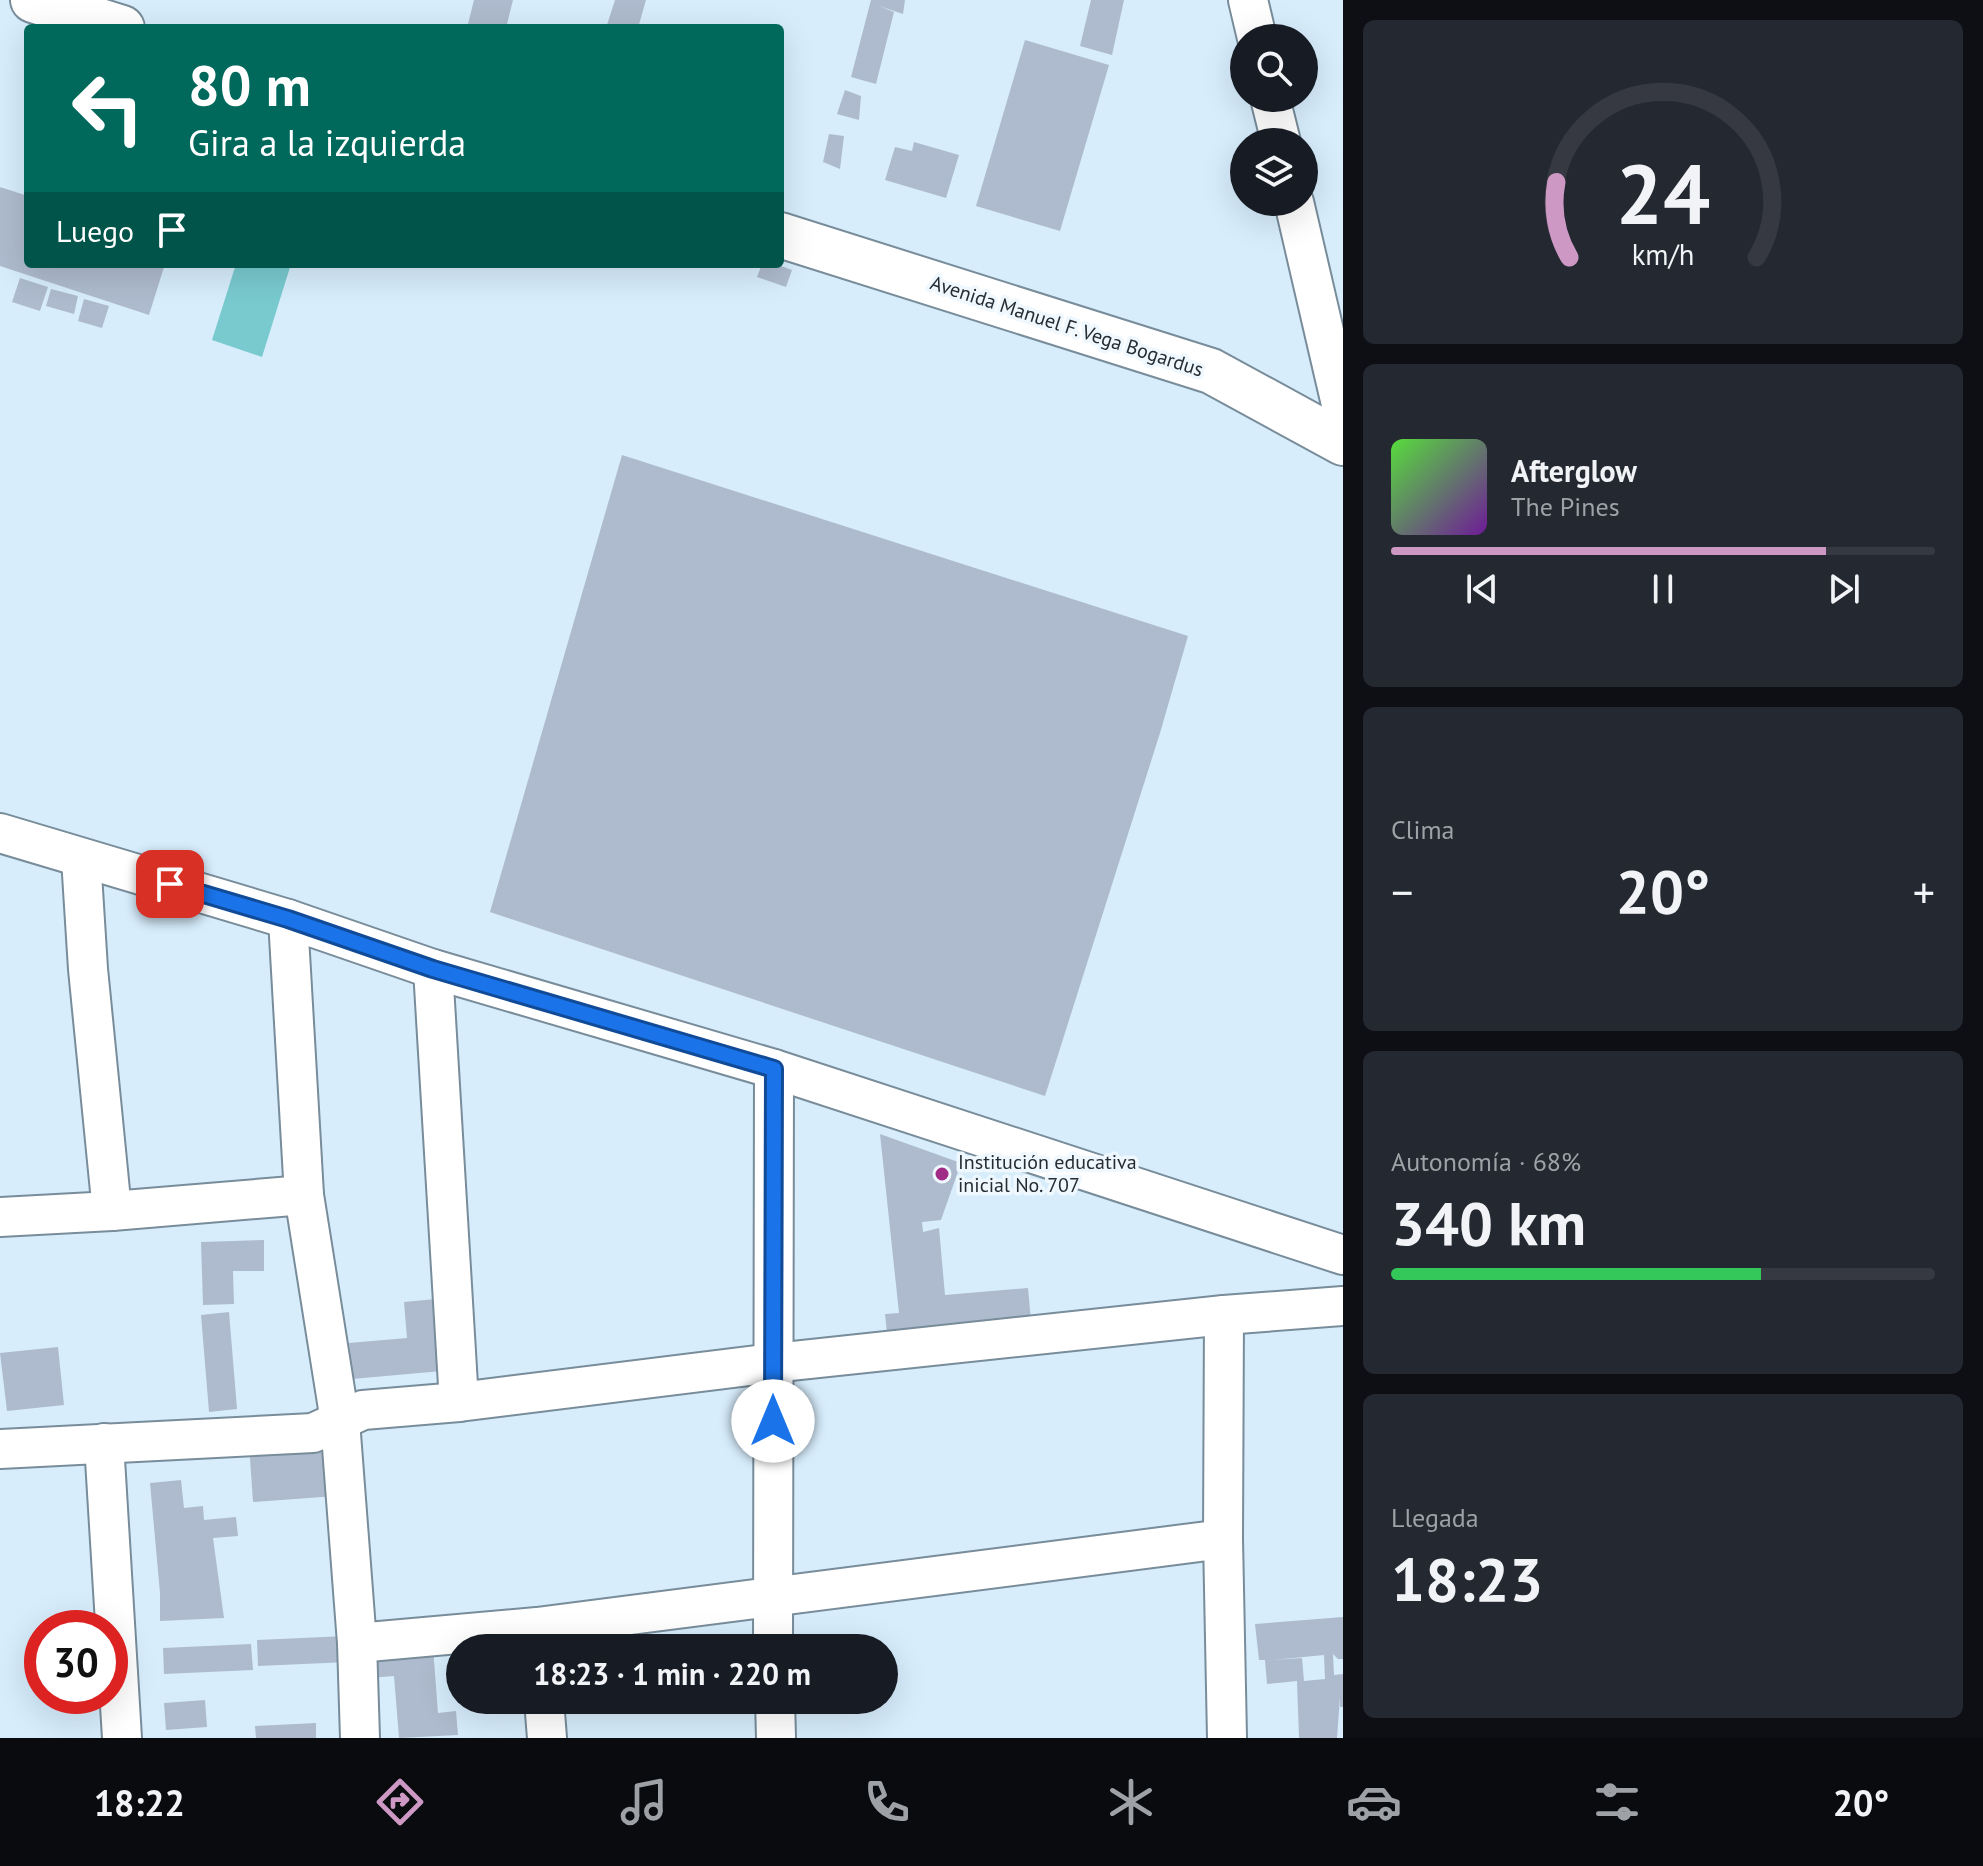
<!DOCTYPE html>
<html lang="es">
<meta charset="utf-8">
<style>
body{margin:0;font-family:"PT Sans",sans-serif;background:#242831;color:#f1f3f6;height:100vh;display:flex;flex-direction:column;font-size:30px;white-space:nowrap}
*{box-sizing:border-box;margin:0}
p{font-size:26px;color:#9ea1a6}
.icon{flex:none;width:44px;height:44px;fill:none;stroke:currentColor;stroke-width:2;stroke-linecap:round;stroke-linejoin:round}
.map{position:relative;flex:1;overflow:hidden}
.drawer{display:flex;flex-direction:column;gap:20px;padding:20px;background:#0d0f14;width:640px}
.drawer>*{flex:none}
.guide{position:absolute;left:24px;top:24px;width:760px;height:244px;border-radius:8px;box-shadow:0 8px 32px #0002;background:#00695c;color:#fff;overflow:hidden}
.tools{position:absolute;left:1230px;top:24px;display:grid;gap:16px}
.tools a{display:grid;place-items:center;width:88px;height:88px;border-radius:50%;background:#171b24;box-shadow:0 8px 32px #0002;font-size:40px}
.speed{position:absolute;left:24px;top:1610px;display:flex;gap:16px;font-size:40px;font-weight:700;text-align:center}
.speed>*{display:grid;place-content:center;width:104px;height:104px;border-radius:50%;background:#171b24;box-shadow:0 8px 32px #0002;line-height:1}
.speed .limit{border:12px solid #d22;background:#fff;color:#111}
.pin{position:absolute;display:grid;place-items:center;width:68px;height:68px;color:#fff;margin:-34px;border-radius:16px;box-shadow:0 4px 12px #0006}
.me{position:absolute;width:88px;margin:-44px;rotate:0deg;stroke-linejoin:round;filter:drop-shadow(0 0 6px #0008)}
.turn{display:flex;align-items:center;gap:28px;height:168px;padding:0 32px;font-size:36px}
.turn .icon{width:104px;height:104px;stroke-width:2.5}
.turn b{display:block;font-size:56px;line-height:68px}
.then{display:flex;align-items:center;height:76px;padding:0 32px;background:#0003;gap:16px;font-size:30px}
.big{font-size:60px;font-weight:600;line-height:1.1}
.drawer .tile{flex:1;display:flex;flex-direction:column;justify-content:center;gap:12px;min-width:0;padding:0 28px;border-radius:12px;background:#242831}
.drawer .dial{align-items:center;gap:0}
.dial svg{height:208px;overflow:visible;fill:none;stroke:#363941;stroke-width:7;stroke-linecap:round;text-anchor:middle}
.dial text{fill:#f1f3f6;stroke:none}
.song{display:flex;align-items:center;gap:24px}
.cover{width:96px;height:96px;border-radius:12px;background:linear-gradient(135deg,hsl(110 70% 55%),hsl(280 70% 35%))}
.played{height:8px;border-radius:4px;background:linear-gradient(90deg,#cd99c4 80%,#363941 80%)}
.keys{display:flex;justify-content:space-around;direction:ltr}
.heat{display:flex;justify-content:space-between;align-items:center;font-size:44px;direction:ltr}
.charge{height:12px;border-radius:6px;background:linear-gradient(90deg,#34c759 68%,#363941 0)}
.trip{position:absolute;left:446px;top:1634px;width:452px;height:80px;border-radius:40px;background:#171b24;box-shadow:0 8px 32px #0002;font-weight:600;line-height:80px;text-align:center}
.tabs{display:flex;height:128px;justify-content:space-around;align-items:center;background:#090b0e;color:#9ea1a6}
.tabs .icon{width:56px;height:56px}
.tabs .selected{color:#cd99c4}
.tabs b{font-size:36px;color:#f1f3f6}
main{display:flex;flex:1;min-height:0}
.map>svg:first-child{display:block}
.water{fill:#78cacf}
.building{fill:#aebbce;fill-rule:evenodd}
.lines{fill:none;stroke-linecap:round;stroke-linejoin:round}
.minor-casing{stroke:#788c9a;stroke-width:42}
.major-casing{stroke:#788c9a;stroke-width:48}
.minor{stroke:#fff;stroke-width:38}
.major{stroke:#fff;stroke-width:44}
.route-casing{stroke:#114b97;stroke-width:20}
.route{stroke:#1a73e8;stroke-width:14}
.poi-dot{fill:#a12c86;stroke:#eff8fe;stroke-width:3}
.labels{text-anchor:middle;stroke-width:7;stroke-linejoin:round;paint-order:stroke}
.street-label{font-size:20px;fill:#252d33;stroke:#eff8fe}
.poi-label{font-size:20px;fill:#252d33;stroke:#eff8fe;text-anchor:start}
</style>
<main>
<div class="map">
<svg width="1343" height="1738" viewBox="0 0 1343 1738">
<rect width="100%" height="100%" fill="#d7edfc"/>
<path class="water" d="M236 264H291L262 357 212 340Z"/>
<g class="building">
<path d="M474 0H513L506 28H467Z"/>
<path d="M615 0H646L638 28H606Z"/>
<path d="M871 0H905L903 14 879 6 894 12 876 84 851 77Z"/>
<path d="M1091 0H1124L1112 55 1080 46Z"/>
<path d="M1025 40 1109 65 1060 231 976 206Z"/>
<path d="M845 90 861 96 859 120 837 114Z"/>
<path d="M829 134 844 136 840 169 823 162Z"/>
<path d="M914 142 959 155 946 198 885 180 895 147 912 151Z"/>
<path d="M0 187 28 196V264H165L149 315 0 266Z"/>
<path d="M762 264H776L792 270 786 287 757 277Z"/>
<path d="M20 278 48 287 40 311 12 302Z"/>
<path d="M51 289 78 296 74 314 46 306Z"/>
<path d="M84 299 109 306 102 328 78 321Z"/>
<path d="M622 455 1188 636 1160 733 1045 1096 490 912Z"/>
<path d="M880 1134 961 1163 941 1220 922 1222 923 1232 939 1228 945 1295 1028 1288 1032 1331 888 1343 885 1314 899 1313Z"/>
<path d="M264 1240V1271H233L234 1304 203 1305 201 1242Z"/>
<path d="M436 1299 442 1371 352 1379 349 1343 407 1338 404 1302Z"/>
<path d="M229 1312 237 1409 209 1412 201 1315Z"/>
<path d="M58 1347 64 1405 7 1411 0 1353Z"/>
<path d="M332 1438 336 1496 253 1502 249 1444Z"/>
<path d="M181 1480 184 1508 203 1506 204 1520 236 1517 238 1536 213 1538 224 1618 160 1621V1593L150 1483Z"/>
<path d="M1343 1617V1659H1338L1333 1654 1334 1675 1343 1674V1707H1340V1697L1337 1738H1299L1297 1681 1267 1684 1265 1660H1259L1255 1624ZM1324 1655 1325 1679 1304 1681 1302 1658 1273 1660Z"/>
<path d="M346 1636 348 1662 258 1666 257 1640Z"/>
<path d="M251 1644 253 1670 164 1674 163 1648Z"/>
<path d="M433 1647 438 1713 456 1711 458 1735 399 1738 394 1676 369 1678 367 1651Z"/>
<path d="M205 1700 207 1727 166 1730 164 1703Z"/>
<path d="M316 1723V1738H256L255 1726Z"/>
</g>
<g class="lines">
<g class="minor-casing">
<g id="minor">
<path d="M1248 0 1257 38"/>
<path d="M1270 98 1281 142"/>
<path d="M1294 202 1343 413"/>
<path d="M0 833 288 919 433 969 774 1069 1343 1255"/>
<path d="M81 858 88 969 112 1211"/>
<path d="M288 919 304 1195 340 1421 357 1643 360 1738"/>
<path d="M433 969 459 1402"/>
<path d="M0 1217 112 1211 304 1195"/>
<path d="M1224 1315 1223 1539 1227 1738"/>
<path d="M104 1443 122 1738"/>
<path d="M0 1449 313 1433 363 1410 459 1402 773 1363 1224 1315 1343 1306"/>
<path d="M357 1643 537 1627 1223 1539"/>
<path d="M773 1648 774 1069"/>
<path d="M544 1700 547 1738"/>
<path d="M775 1700 776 1738"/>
</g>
</g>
<g class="major-casing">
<g id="major">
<path d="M33 0 122 28"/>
<path d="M780 235 1211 371 1343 443"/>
</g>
</g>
<use href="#minor" class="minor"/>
<use href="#major" class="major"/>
</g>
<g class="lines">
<g class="route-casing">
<path id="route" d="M170 884 288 919 433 969 774 1069 773 1421"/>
</g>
<use href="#route" class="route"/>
</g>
<circle class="poi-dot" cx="942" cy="1174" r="8"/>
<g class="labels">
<g class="street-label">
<text transform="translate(1067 326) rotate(18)" y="7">Avenida Manuel F. Vega Bogardus</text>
</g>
<g class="poi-label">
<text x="958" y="1169">Institución educativa<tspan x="958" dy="23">inicial No. 707</tspan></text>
</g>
</g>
</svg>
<div class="tools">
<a><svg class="icon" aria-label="search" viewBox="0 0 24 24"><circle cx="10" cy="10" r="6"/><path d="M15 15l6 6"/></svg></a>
<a><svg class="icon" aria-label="layers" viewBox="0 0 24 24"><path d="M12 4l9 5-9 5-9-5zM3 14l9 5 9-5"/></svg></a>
</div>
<div class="speed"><div class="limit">30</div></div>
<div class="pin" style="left:170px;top:884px;background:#d93025"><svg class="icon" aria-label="arrive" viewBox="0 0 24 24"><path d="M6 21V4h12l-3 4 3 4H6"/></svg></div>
<svg class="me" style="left:773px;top:1421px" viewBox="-20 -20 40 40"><circle r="19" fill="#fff"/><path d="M0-13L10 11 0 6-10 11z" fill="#1a73e8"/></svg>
<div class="trip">18:23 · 1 min · 220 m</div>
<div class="guide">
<div class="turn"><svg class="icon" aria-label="left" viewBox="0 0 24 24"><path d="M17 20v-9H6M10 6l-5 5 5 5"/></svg><div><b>80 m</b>Gira a la izquierda</div></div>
<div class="then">Luego<svg class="icon" aria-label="arrive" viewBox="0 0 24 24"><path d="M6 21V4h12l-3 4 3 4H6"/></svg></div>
</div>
</div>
<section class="drawer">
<div class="tile dial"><svg viewBox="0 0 100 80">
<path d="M14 69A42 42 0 1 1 86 69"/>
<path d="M14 69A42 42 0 0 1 9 40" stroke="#cd99c4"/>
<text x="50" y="56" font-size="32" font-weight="700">24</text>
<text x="50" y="72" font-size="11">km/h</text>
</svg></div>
<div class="tile">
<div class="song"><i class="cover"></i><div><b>Afterglow</b><p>The Pines</p></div></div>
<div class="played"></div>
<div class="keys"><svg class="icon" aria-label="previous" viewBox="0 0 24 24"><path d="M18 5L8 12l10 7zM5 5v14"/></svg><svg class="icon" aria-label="pause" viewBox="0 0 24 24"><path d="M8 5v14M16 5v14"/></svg><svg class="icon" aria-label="next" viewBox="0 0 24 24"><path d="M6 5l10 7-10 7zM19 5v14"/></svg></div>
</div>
<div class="tile"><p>Clima</p>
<div class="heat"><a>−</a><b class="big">20°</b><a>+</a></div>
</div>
<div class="tile"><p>Autonomía · 68%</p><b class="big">340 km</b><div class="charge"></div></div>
<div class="tile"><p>Llegada</p><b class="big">18:23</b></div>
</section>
</main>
<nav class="tabs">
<b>18:22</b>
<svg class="icon selected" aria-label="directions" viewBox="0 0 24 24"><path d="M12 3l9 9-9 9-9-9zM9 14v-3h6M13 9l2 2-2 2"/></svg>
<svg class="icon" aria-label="music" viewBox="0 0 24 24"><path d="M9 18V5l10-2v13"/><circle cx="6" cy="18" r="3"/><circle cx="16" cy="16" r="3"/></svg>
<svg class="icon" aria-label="phone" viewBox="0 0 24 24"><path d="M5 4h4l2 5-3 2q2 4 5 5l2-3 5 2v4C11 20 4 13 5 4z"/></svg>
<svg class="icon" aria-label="climate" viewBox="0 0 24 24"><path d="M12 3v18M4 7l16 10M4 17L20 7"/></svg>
<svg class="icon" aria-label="car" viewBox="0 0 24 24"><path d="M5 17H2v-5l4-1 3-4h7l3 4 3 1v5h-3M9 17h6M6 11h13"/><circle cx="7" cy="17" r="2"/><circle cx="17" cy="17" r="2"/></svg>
<svg class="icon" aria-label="filters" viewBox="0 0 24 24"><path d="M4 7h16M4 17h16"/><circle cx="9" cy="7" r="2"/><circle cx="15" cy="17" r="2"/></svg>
<b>20°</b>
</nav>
